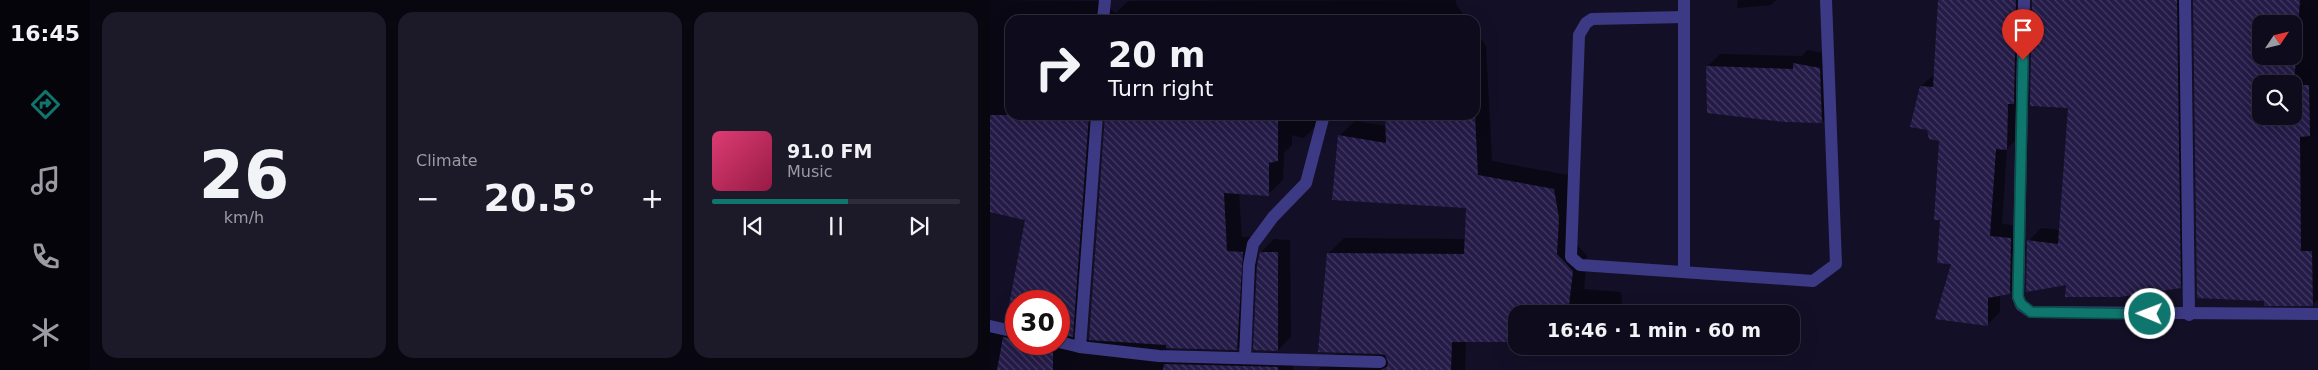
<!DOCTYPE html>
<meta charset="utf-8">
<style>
body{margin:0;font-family:"DejaVu Sans",sans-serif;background:#1c1929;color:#f1f3f6;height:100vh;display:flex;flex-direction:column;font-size:19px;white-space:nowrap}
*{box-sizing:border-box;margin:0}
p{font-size:16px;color:#9b9ba3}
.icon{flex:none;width:28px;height:28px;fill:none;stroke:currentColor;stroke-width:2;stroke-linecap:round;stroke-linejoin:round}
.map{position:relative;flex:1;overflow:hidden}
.sheet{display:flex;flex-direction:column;gap:12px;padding:12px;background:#08060f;width:900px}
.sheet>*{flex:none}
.hud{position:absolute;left:15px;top:15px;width:475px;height:105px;border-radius:15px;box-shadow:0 5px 20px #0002,0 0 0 1px #2e2b3b;background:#0e0b1c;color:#f1f3f6;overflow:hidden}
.needle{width:32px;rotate:55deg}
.fabs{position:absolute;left:1262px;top:15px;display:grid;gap:10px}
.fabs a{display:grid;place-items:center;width:50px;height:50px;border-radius:10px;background:#0e0b1c;box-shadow:0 5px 20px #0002,0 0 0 1px #2e2b3b;font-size:25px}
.speed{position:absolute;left:15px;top:290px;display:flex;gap:10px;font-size:25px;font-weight:700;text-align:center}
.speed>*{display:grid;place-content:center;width:65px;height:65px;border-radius:50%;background:#0e0b1c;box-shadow:0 5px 20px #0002,0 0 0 1px #2e2b3b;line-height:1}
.speed .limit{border:8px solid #d22;background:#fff;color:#111}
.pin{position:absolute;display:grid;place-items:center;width:42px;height:42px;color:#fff;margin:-51px -21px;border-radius:50% 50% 50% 0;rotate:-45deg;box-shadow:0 0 5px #0007}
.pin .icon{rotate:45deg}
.me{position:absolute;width:55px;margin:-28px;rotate:271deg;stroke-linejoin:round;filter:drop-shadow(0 0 4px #0008)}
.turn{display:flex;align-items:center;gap:18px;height:105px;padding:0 20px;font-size:22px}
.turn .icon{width:65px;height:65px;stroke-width:2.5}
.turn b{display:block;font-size:35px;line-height:42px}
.big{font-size:38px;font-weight:600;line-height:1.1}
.sheet .tile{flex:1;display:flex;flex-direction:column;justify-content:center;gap:8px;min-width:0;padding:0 18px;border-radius:15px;background:#1c1929}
.sheet .dial{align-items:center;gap:0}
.dial b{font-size:65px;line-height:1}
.song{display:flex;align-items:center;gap:15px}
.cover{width:60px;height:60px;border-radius:8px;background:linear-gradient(135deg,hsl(340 70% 55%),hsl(340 70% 35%))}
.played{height:5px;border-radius:2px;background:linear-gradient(90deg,#0f766e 55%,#2e2b3b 55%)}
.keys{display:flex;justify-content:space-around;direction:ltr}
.heat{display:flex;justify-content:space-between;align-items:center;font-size:28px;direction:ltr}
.sheet .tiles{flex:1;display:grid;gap:12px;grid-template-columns:repeat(3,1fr)}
.trip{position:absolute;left:518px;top:305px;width:292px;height:50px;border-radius:15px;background:#0e0b1c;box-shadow:0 5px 20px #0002,0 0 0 1px #2e2b3b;font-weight:600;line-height:50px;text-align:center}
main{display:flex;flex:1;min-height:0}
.tab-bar{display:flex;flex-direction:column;width:90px;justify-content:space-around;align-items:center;background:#06040b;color:#9b9ba3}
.tab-bar .icon{width:35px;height:35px}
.tab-bar .active{color:#0f766e}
.tab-bar b{font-size:22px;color:#f1f3f6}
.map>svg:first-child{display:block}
.shadow{fill:#0007;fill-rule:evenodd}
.building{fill:url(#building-back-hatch);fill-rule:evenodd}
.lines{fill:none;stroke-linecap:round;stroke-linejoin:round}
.minor{stroke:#3d3a85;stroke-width:12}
.route-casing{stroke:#0a4d48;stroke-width:12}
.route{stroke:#0f766e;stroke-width:9}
</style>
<main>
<nav class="tab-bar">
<b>16:45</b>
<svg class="icon active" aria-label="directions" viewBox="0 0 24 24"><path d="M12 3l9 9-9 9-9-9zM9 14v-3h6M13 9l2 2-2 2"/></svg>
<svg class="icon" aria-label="music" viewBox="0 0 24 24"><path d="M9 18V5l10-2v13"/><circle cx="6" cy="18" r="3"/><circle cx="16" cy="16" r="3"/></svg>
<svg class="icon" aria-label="phone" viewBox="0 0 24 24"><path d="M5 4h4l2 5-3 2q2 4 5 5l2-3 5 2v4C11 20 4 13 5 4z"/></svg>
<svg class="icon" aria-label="climate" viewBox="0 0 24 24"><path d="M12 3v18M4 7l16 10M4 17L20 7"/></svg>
</nav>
<section class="sheet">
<div class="tiles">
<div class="tile dial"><b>26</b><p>km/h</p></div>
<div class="tile"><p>Climate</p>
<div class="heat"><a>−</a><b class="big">20.5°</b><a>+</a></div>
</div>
<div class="tile">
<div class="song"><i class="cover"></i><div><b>91.0 FM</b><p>Music</p></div></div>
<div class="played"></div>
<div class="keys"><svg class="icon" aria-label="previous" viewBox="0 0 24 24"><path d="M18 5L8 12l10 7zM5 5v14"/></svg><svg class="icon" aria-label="pause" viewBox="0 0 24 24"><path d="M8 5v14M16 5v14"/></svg><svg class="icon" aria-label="next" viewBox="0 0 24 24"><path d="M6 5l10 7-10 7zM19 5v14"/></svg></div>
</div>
</div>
</section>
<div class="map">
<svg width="1328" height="370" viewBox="0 0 1328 370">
<defs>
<pattern id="building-back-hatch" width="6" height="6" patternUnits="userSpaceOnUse" patternTransform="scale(1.25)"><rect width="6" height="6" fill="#241b47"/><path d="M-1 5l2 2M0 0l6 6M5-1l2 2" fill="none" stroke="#433b63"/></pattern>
</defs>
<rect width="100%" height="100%" fill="#130f26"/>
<g class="shadow">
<path d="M0 0 120 1V9L126 13 138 1 466 0V4L477 20H20V115H112L97 321 82 335 100 340 116 115H330L329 123 314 138 302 135V145L294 153 293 180 278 194 249 193 252 237H268L262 334 247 349 176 347V349L184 350 303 353V370H0V327L26 326V344H69V301H26V323L18 321 37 219 0 211Z"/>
<path d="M748 0H786L781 5 747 8Z"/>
<path d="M949 0H1028L1029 136 1017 149 1012 224 1033 226 1032 280 1019 293 1010 295V312L997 325 962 262 951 218 950 140 931 86 945 74Z"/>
<path d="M1071 0H1199L1203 274 1190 287 1077 284 1039 241 1051 228 1070 230 1080 107Z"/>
<path d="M1204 0H1328V299L1322 305ZM1271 24H1304V56H1271ZM1271 84H1304V116H1271Z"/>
<path d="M485 30 496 46 502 161 578 175 582 239 597 256 594 289 631 292 633 314H526V341H476L475 370H328L343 354 395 355 391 353 339 253 354 238 476 239 477 207 350 135 365 121 397 126 396 115H485Z"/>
<path d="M817 50 843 55 844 109 832 122 717 67 730 54 812 56Z"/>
<path d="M284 239 300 240 301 337 288 350 271 252Z"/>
</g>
<g class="building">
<path d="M948 0H1026L1024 104H1018L1017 150 1006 149 1000 236 1021 238 1020 294 998 298V326L945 319 961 264 947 263 950 220H944L949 141 939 139 937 130 920 127 930 86 943 87Z"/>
<path d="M1042 0H1187L1191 288 1130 297H1075L1076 285 1036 292 1037 240 1068 244 1078 108 1040 106Z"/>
<path d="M1203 0H1310L1304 85H1319L1320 136 1310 137 1311 251H1322L1323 306H1274V301L1207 298ZM1271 24H1304V56H1271ZM1271 84H1304V116H1271Z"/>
<path d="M803 63 830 68 832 123 795 122 717 113 716 66 803 69Z"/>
<path d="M0 115H99L83 337 69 334V301H26V324L16 321 35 220 0 212Z"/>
<path d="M115 115H288V161L279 163V196L234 193 237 251 253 252 247 350 176 348V345L99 340Z"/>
<path d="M395 115H485L488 175 564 189 569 218 567 254 583 271 578 314H526V342H462L461 370H391L397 367 398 362 395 355 391 354 328 352 337 253 474 254 476 208 342 200 348 135 396 143Z"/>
<path d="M270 252H288V351L263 350 267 266Z"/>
<path d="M13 337 26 340V344H61L63 348V370H7Z"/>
<path d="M174 364 288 367V370H173Z"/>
</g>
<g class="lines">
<g class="minor">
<path d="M1034 0 1028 297 1031 305 1041 312 1328 314"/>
<path d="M1195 0 1199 315"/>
<path d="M694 17 602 19 596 23 589 35 581 257 590 265 823 281 846 264 836 0"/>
<path d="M113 20 115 0"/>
<path d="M694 271V0"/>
<path d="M0 326 26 332"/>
<path d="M69 342 90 347 169 356 390 362"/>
<path d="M90 347 107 115"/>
<path d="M255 358 259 265 263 244 283 217 316 183 334 115"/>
</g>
</g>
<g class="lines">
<g class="route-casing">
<path id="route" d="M1033 60 1028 297 1031 304 1041 312 1160 314"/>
</g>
<use href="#route" class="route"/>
</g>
</svg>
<div class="fabs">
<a><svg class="needle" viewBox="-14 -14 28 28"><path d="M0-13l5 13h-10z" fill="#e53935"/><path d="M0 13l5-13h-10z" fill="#9b9ba3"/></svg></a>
<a><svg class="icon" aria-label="search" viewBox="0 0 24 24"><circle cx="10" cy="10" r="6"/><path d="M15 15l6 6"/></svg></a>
</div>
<div class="speed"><div class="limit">30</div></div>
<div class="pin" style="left:1033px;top:60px;background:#d93025"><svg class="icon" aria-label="arrive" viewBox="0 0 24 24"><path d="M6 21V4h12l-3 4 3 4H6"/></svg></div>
<svg class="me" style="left:1160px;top:314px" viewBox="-20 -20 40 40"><circle r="17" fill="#0f766e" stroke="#fff" stroke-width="3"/><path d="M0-11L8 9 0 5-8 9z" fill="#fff"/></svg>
<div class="trip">16:46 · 1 min · 60 m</div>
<div class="hud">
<div class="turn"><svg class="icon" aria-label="right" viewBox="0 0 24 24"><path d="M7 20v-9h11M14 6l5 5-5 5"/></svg><div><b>20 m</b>Turn right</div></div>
</div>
</div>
</main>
